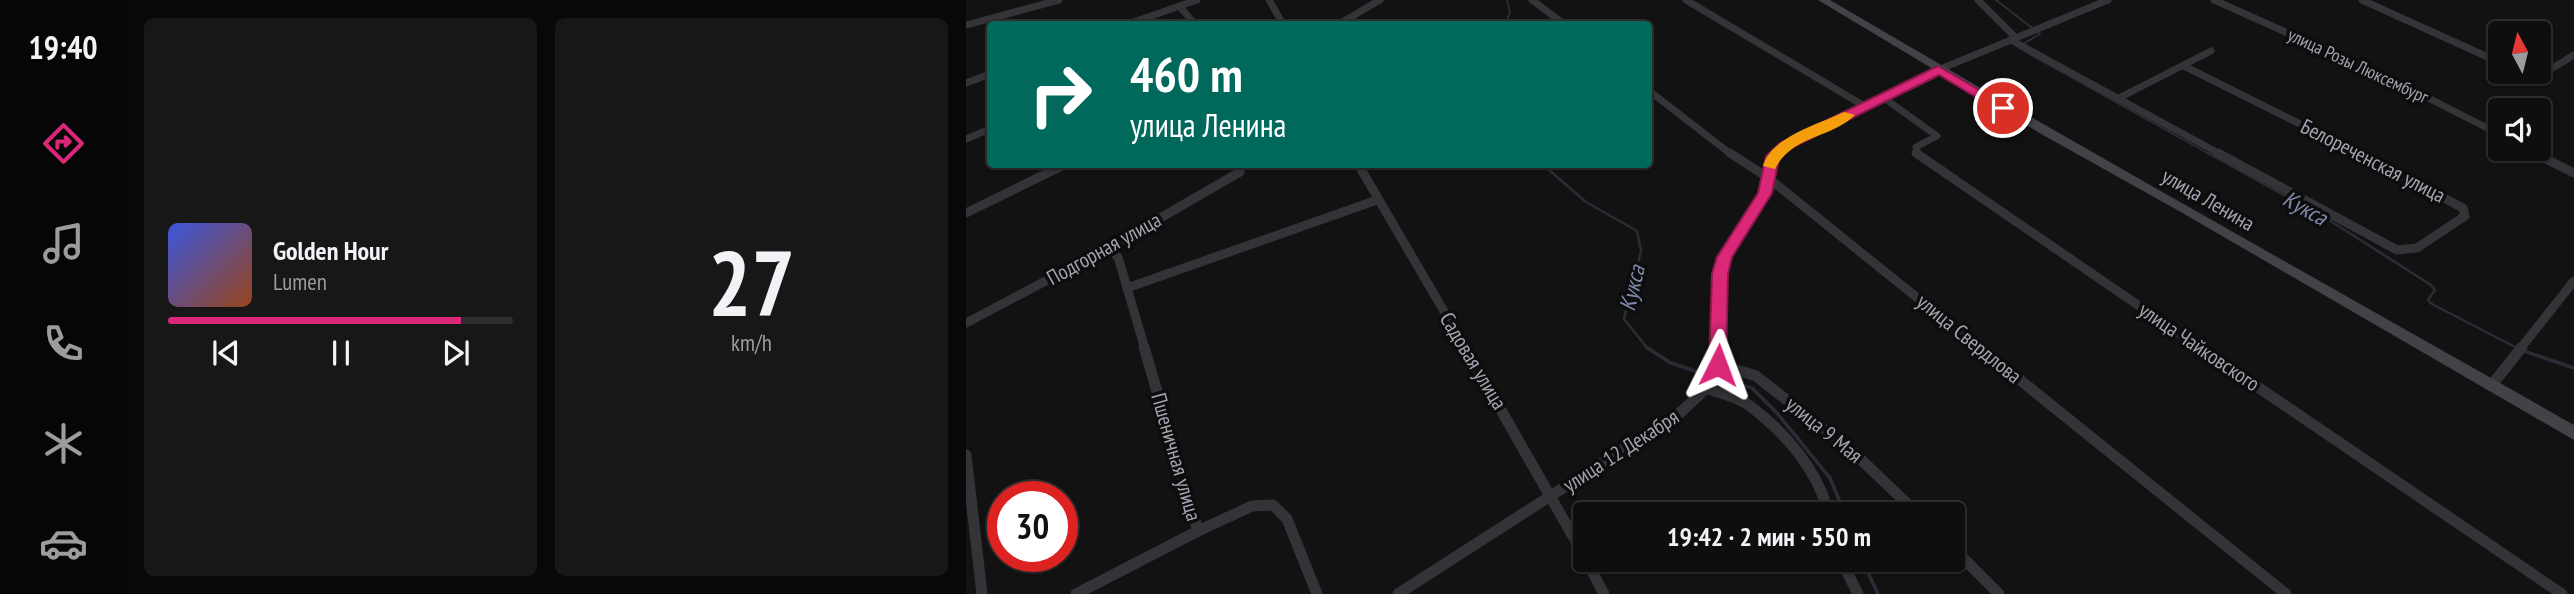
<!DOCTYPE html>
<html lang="ru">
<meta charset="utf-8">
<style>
body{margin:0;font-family:"PT Sans Narrow",sans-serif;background:#171717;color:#f1f3f6;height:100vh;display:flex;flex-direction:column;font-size:26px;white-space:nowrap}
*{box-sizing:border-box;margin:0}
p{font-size:23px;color:#9b9c9e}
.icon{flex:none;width:38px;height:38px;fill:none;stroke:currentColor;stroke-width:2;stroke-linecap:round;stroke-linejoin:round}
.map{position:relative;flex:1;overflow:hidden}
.drawer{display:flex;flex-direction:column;gap:18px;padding:18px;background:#080808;width:840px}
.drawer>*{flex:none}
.guide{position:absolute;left:21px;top:21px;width:665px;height:147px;border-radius:7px;box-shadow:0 2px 5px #0004,0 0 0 2px #2e2e2e;background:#00695c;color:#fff;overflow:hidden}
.needle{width:46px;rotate:353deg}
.fabs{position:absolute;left:1522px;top:21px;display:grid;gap:14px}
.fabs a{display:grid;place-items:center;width:63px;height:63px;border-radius:7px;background:#0e0e0e;box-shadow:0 2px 5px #0004,0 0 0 2px #2e2e2e;font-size:35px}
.speed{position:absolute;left:21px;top:481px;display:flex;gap:14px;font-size:35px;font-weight:700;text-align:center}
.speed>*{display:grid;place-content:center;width:91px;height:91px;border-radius:50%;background:#0e0e0e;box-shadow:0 2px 5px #0004,0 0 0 2px #2e2e2e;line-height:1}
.speed .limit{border:10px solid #d22;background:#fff;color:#111}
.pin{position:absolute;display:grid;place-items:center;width:60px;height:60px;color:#fff;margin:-30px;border:4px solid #fff;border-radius:50%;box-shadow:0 2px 7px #0007}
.me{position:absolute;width:77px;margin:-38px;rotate:3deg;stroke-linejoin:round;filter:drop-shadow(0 0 5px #0008)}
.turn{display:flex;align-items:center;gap:24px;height:147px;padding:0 28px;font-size:32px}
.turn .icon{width:91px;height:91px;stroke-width:2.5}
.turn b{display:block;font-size:49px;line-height:60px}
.drawer .card{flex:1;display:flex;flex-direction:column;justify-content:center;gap:10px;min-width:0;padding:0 24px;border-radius:10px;background:#171717}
.drawer .dial{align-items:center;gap:0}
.dial b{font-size:91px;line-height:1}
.song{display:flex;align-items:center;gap:21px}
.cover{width:84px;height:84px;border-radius:10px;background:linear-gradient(135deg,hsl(230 70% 55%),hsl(20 70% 35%))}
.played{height:7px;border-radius:4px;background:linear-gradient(90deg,#db2777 85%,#2e2e2e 85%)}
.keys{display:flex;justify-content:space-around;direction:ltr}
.drawer .tiles{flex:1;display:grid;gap:18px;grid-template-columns:repeat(2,1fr)}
.trip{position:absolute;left:607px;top:502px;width:392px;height:70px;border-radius:7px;background:#0e0e0e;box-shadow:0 2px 5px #0004,0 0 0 2px #2e2e2e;font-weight:700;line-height:70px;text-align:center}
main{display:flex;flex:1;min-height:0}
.menu{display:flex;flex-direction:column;width:126px;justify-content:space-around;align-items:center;background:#060606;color:#9b9c9e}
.menu .icon{width:49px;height:49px}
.menu .on{color:#db2777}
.menu b{font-size:32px;color:#f1f3f6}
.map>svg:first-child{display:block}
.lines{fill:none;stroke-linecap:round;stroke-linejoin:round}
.stream-far2{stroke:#2a2d35;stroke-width:2}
.stream-far1{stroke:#2a2d35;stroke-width:2.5}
.stream{stroke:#2a2d35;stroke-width:3.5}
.street-far2{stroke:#343338;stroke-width:7}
.street-far1{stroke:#343338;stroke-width:9}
.street{stroke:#343338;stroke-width:11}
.secondary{fill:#424248;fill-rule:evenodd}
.route{fill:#db2777;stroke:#8e194d;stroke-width:2}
.slow{fill:#f59e0b}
.labels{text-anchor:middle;stroke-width:7;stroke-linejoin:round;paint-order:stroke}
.far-street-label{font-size:18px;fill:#a5a5b2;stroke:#0d0d0e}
.street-label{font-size:21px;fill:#a5a5b2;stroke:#0d0d0e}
.water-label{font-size:23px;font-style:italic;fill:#7f8aaa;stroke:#0d0d0e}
</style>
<main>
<nav class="menu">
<b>19:40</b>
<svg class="icon on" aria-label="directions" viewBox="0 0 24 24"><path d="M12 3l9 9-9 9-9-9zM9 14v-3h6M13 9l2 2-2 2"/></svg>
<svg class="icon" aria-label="music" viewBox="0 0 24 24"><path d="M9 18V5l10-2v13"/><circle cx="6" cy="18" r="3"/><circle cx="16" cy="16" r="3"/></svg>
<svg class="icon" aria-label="phone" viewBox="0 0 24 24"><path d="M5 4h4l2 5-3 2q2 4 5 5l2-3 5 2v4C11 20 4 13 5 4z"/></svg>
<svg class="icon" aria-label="climate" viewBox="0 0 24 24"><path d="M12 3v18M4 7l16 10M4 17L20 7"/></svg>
<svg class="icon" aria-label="car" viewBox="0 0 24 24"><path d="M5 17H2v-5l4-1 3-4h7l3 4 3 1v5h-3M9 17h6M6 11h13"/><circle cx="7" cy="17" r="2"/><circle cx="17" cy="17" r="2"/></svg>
</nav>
<section class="drawer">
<div class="tiles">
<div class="card">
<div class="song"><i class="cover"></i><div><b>Golden Hour</b><p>Lumen</p></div></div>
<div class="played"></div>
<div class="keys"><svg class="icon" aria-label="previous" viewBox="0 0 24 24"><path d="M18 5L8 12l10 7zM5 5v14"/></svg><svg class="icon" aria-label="pause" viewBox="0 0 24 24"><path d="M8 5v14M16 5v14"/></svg><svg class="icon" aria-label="next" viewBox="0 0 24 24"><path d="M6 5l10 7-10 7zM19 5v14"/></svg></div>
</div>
<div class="card dial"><b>27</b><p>km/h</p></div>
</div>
</section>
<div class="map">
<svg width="1608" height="594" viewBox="0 0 1608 594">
<rect width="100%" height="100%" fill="#121213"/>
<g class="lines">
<g class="stream-far2">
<path d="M1030 0 1074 34 1057 44"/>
<path d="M540 24 544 12 541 0"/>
<path d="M1053 48 1245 155"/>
</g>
<g class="stream-far1">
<path d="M1242 153 1363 220 1465 285 1469 290 1462 300 1466 304 1549 347"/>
<path d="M576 164 620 202 671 231 675 251 658 319 682 349"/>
</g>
<g class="stream">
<path d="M680 347 705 363 744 376"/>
<path d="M1558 351 1608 368"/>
<path d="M750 377 786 388 811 413 864 478 879 514"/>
<path d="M896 560 912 594"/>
</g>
<g class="street-far2">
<path d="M303 0 317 24"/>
<path d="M566 0 598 24"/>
<path d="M720 0 900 107"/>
<path d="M1012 0 1050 38"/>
<path d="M1248 0 1427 80 1535 135"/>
<path d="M1396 0 1535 63"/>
<path d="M213 6 229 24"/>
<path d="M162 24 231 0"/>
<path d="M373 24 414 0"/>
<path d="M0 25 93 0"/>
<path d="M1045 40 1256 155"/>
<path d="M1218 66 1396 155"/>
<path d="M1556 72 1577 74 1608 55"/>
<path d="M0 83 24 74"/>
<path d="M682 90 766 155"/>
<path d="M918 98 971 136 950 147 952 155"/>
<path d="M1153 98 1245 51"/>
<path d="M0 139 24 129"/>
<path d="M1561 149 1572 155"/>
<path d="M808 155 819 146 964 77 972 70 1142 0"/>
</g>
<g class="street-far1">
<path d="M764 153 801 177 1015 349"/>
<path d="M950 153 1236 349"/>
<path d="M1252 153 1431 250 1451 248 1499 216 1497 208 1392 153"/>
<path d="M1568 153 1608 173"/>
<path d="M392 164 500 349"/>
<path d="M0 213 100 164"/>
<path d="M142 248 152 257 179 349"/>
<path d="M161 288 411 200"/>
<path d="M0 323 142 248 274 172"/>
<path d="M752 349 754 274 759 257 799 193 806 156 810 153"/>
<path d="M1554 349 1608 281"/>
</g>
<g class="street">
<path d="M178 347 232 531 286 506 307 505 321 519 351 594"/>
<path d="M499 347 620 559"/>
<path d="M1013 347 1320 594"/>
<path d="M1233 347 1596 594"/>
<path d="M752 364 790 376 885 450 952 514"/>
<path d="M1525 386 1556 347"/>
<path d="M743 389C756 394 773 397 784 406 821 434 851 469 863 514"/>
<path d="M0 455 16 594"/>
<path d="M987 548 1033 594"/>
<path d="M620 560 638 594"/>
<path d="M875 560 892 594"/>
<path d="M110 594 232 531"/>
<path d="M432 594 715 412 747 382 752 347"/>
</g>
<path class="secondary" d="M852 0H864C1110 145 1360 284 1608 425V440L1213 211 1077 135Z"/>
</g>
<path class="route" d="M972 66 1044 108 1033 111 973 75 823 149 813 158 806 193 766 257 762 274 760 365 758 369H746L743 365 746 274 751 257 792 193 800 156 814 143Z"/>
<path class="slow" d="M878 112 889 115C864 139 826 135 809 169L797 166C805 137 853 124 878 112Z"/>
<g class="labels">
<g class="far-street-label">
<text transform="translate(1392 66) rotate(25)" y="6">улица Розы Люксембург</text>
</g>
<g class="street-label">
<text transform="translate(1407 161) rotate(27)" y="7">Белореченская улица</text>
<text transform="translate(1242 200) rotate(30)" y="7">улица Ленина</text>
<text transform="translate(138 249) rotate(-29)" y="7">Подгорная улица</text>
<text transform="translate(1003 339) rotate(39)" y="7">улица Свердлова</text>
<text transform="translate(1233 347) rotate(34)" y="7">улица Чайковского</text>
<text transform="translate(507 361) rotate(59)" y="7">Садовая улица</text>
<text transform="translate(858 430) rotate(39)" y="7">улица 9 Мая</text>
<text transform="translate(655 451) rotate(-33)" y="7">улица 12 Декабря</text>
<text transform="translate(210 457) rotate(74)" y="7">Пшеничная улица</text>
</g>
<g class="water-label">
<text transform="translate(1339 208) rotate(29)" y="8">Кукса</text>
<text transform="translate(666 288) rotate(-77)" y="8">Кукса</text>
</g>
</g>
</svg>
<div class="fabs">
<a><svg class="needle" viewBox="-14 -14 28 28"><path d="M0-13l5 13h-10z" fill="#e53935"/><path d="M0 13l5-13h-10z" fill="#9b9c9e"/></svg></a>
<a><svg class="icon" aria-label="sound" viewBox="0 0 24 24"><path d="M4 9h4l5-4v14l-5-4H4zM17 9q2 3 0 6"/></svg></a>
</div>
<div class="speed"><div class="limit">30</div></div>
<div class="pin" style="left:1037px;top:108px;background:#d93025"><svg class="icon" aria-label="arrive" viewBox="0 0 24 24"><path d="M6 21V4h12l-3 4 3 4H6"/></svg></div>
<svg class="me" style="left:752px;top:365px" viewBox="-20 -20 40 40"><path d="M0-17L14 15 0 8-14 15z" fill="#db2777" stroke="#fff" stroke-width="4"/></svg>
<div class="trip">19:42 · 2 мин · 550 m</div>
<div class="guide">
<div class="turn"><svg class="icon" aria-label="right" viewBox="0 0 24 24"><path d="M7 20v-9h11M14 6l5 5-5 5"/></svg><div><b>460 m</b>улица Ленина</div></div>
</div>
</div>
</main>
